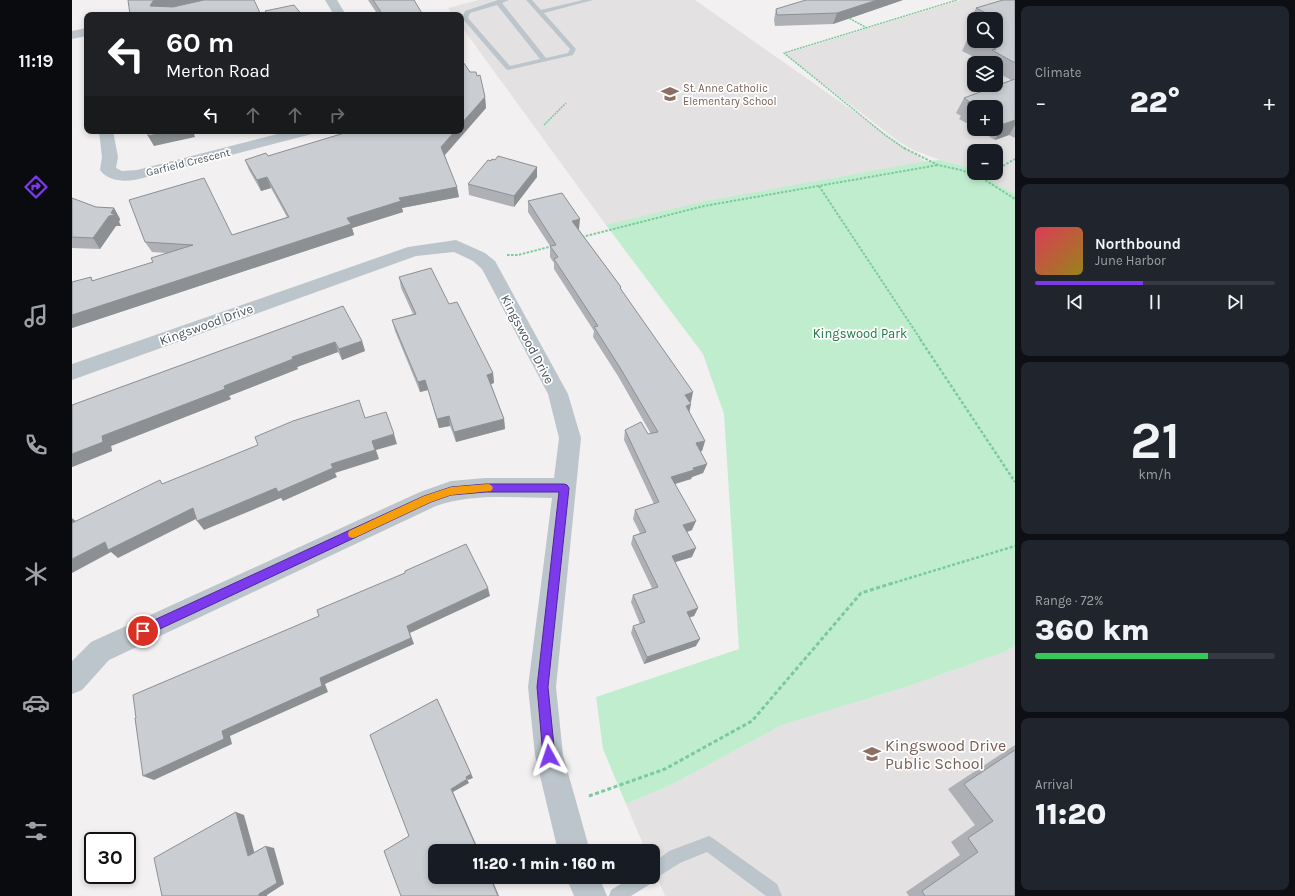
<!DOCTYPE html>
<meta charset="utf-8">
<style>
body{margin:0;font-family:Karla,sans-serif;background:#20242c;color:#f1f3f6;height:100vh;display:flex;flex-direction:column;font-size:15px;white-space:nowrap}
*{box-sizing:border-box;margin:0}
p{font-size:13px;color:#9ea1a6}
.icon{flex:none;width:22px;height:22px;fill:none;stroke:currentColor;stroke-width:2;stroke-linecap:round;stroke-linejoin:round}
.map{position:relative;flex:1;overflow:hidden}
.drawer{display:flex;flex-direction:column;gap:6px;padding:6px;background:#0d0f14;width:280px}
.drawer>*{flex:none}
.hud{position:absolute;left:12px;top:12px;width:380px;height:122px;border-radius:8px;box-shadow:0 2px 6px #0003;background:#202124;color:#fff;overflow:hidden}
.fabs{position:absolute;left:895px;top:12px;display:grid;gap:8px}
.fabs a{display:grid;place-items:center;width:36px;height:36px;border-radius:8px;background:#171b24;box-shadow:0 2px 6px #0003;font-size:20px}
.speed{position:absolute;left:12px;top:832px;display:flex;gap:8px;font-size:20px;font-weight:700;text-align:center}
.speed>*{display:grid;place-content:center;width:52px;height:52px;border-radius:50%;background:#171b24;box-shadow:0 2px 6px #0003;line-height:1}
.speed .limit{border:2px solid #111;border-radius:6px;background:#fff;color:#111}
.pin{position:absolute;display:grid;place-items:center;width:34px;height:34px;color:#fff;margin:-17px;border:2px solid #fff;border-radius:50%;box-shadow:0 1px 4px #0007}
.me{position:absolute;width:44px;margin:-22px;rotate:355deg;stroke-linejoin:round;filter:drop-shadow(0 0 3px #0008)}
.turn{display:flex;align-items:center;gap:14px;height:84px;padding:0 16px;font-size:18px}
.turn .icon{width:52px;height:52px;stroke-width:2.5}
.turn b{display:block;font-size:28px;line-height:34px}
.lanes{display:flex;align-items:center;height:38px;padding:0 16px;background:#0003;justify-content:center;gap:20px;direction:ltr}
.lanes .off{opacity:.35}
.big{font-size:30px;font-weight:800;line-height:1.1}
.drawer .tile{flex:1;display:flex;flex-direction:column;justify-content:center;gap:6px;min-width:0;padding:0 14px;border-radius:8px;background:#20242c}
.drawer .dial{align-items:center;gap:0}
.dial b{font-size:52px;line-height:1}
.song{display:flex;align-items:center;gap:12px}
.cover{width:48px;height:48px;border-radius:6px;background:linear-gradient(135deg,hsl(350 70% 55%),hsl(50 70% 35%))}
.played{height:4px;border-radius:2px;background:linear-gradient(90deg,#7c3aed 45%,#363941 45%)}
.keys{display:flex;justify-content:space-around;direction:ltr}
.heat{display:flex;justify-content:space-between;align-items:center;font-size:22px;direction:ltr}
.charge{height:6px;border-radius:3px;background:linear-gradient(90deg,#34c759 72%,#363941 0)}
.trip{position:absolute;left:356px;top:844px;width:232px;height:40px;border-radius:8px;background:#171b24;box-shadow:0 2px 6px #0003;font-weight:800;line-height:40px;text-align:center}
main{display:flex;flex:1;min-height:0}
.tabs{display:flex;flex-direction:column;width:72px;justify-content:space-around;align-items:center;background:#090b0e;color:#9ea1a6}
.tabs .icon{width:28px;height:28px}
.tabs .selected{color:#7c3aed}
.tabs b{font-size:18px;color:#f1f3f6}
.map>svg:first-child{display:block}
.education{fill:#e3e1e1;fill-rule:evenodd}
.green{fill:#c1edcf}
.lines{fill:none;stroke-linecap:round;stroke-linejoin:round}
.path-far3{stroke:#7aca9d;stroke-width:1.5;stroke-dasharray:2 1;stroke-linecap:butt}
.path-far2{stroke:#7aca9d;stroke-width:2;stroke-dasharray:2.5 1.5;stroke-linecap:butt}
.path-far1{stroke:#7aca9d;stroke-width:2.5;stroke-dasharray:3 2;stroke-linecap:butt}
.path{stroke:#7aca9d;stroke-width:3;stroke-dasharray:4 2.5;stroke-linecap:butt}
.service{fill:#bcc5cc;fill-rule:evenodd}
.minor{fill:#bcc5cc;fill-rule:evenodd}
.tertiary{fill:#bcc5cc;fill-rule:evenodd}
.wall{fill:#aeb0b5}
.shaded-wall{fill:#8d9093}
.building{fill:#cacdd2;stroke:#8d9093}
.route{fill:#7c3aed;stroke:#51269a}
.slow{fill:#f59e0b}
.labels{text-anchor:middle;stroke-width:3.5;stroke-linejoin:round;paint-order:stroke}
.far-education-label{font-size:11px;fill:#785e54;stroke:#fff;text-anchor:start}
.far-street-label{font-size:11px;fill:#49545c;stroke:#fff}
.street-label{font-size:13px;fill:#49545c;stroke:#fff}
.park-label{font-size:13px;fill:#1c7b45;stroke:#fff}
.near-education-label{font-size:16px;fill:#785e54;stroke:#fff;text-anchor:start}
</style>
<main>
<nav class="tabs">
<b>11:19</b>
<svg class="icon selected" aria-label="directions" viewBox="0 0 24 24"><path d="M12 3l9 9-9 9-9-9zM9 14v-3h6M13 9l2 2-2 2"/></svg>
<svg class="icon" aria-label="music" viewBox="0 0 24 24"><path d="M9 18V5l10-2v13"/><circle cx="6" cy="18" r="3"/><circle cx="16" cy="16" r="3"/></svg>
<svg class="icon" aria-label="phone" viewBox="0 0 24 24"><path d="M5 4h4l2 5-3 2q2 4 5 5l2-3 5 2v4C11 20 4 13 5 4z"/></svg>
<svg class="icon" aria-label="climate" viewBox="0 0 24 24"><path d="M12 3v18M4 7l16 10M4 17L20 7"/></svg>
<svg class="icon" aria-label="car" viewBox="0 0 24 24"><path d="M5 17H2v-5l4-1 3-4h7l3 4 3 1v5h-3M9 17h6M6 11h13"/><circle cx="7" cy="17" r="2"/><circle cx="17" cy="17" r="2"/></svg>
<svg class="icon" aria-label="filters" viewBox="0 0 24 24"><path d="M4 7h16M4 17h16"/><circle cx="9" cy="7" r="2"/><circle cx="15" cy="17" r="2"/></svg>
</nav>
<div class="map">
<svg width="943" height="896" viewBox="0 0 943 896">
<rect width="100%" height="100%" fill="#f2f0f0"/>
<g class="education">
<path d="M407 0H623L854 162 534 225 389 26V15H381L376 8Z"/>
<path d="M889 0H943V194L907 173H924V151H902V170L896 167 868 160 841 150 826 141 712 54ZM902 19H924V41H902ZM902 63H924V85H902ZM902 107H924V129H902Z"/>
<path d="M943 646V896H593L581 868V851H574L554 804 603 783 710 725 837 686 930 653Z"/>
</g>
<path class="green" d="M868 160 896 167 902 170V173H907L943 194V646L930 653 837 686 710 725 603 783 554 804 531 749 524 697 667 649 652 414 631 354 534 225 629 202 849 162Z"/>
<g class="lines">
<g class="path-far3">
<path d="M775 17 795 28"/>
<path d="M472 125 494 103"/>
<path d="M833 149 813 135 712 53 885 0"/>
</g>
<g class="path-far2">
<path d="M832 148 866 165 889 170 910 178 943 199"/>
<path d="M924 170 943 159"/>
<path d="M910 178 920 173"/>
<path d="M747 186 849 340"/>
<path d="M510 237 632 206 866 165"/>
<path d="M435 255H446L481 246"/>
</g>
<g class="path-far1">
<path d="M848 339 943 482"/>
<path d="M818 584 943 546"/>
</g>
<path class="path" d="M517 796 593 769 680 721 789 593 821 583"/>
<g class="service">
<path d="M426 0H437L430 3 474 58 496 53 498 49 454 0H460L469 10 511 0H521L472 13 503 48 504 49 501 55 436 70 434 69 390 18 393 11ZM425 5 468 59 438 66 396 18 398 13Z"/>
<path d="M637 836 642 839 705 884 710 896H694L635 852 608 863 581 880 580 883 559 896H537L539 890 560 877H581V863L597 851Z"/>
</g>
<g class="minor">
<path d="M253 0H265L274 15H262Z"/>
<path d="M27 131H41L46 157 44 168 50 171 65 170 217 131H242L240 134 71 178C57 182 37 183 28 170L30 157Z"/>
<path d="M384 240 413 253 423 261 496 394 509 438 484 687 491 755 518 851H486L463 755 456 687 480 498C442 498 400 493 364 506L37 660 10 690 0 694V661L19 642 348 492 379 481 413 478H482L487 438 476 394 410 269 401 261 382 252 344 256 0 380V364L336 247Z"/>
<path d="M494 877H527L535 896H502Z"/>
</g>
<path class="tertiary" d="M15 28V36L0 39V31Z"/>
</g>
<g class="wall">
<path d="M296 0H342L351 15H306Z"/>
<path d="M831 0 761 24 703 26 702 20 704 9Z"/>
<path d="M943 0V138L937 135 923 140 905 129H924V107H902V127L887 119 889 116 884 113 892 98 939 80 924 72V63H914L890 51 897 36 902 34V41H924V19H902V26L897 23 904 8Z"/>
<path d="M398 72 405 76 413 97 414 108 373 155 387 197 330 208 331 212 280 228 282 235 0 328 19 277 21 281 81 262 94 253 80 252 73 242 160 235 215 217 199 188 189 191 177 170 173 160 196 156 285 133 389 131Z"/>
<path d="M419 161 465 167V177L442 207 397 195 396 184Z"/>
<path d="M0 198 24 207 42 208 48 219 47 222 49 226H44L28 249 0 248Z"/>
<path d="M456 201 507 229V230L549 287V289L619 402H618L617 412 633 441 630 451H628L635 464 631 473 620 477 619 479 603 484 620 530 615 532 620 557 603 562 626 608 622 616 618 617 624 646 572 664 559 633 561 626 568 624 559 602 561 595 580 588 559 544 561 536 568 533 561 519 563 510 582 504 552 440 553 430 576 434H579L546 376 521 337 522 331 482 269V263L478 257V246L456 212Z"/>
<path d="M327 277 377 304 421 373 422 383 419 384 432 419 433 429 384 442 378 426 367 428 356 390 348 392 323 331 320 320 341 314 329 288Z"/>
<path d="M271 306 290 341 293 351 270 360 266 352 225 367 226 369 157 396 159 399 39 446 40 451 0 467V405Z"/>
<path d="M943 745V896H837L834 892 888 855 879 842 903 825 876 789Z"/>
</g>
<g class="shaded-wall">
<path d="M84 0H133L85 11 78 6 81 1Z"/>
<path d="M805 0H831L761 24 765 13Z"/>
<path d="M413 97 414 108 371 157 369 147 383 131H389V124Z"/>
<path d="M943 120V125L937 135 923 140 932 124Z"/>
<path d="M98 131H135L122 134 123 137 82 146 76 136Z"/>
<path d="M465 167V177L442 207V196Z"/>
<path d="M195 177 199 188 189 191 185 180Z"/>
<path d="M385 187 387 197 330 208 331 212 280 228 282 235 0 328V315L275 218 327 198Z"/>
<path d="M42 208 48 219 47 222 49 226H44L28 249 21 238Z"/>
<path d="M508 219 507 229 500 231V221Z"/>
<path d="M290 341 293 351 270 360 267 349Z"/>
<path d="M263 342 266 352 225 367 226 369 157 396 159 399 39 446 40 451 0 467V454L30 436 220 357Z"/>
<path d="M421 373 422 383 416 385 415 375Z"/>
<path d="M353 380 356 390 348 392 346 382Z"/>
<path d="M621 392 619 402 611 404 613 395Z"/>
<path d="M619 404 617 414 614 406Z"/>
<path d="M377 416 378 426 367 428 365 419Z"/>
<path d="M432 419 433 429 384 442 382 432Z"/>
<path d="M322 434 325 444 304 450 307 459 263 473 265 477 211 501 209 498 132 530 125 521 259 464 300 441Z"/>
<path d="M633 441 630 451 621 453 624 443Z"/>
<path d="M635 464 631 473 620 477 619 479 596 486 599 477 621 468Z"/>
<path d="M121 508 128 517 46 558 39 552 0 573V559L33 542Z"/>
<path d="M0 518 6 523H0Z"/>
<path d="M624 521 620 530 608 534 611 525Z"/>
<path d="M624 548 620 557 597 564 600 556Z"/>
<path d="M416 588 418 596 338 633 342 644 253 684 256 692 158 736 160 744 82 780 71 776 150 731 248 678 335 626Z"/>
<path d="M626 608 622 616 612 619 615 612Z"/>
<path d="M628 639 624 646 572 664 575 657Z"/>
<path d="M365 699 401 778 396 780 394 777Z"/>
<path d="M395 779 397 783 381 792 407 851H406L379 789Z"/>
<path d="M164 812 172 815 184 858 176 856Z"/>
<path d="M194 846 202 848 212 884 195 895V896H187V894Z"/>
<path d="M418 877H419L427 896H426Z"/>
</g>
<g class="building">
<path d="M56 0H84L81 1 78 6 101 7 132 0H182L189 15H58Z"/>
<path d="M301 0H342L351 15H311Z"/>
<path d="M734 0H805L765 13 705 15 704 9Z"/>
<path d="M931 0H943V63L920 50 924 49 908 41H924V26L931 24 924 20V19H921L911 14 914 13 904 8Z"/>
<path d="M222 5 230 15H196L193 11Z"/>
<path d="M902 34V38L897 36Z"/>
<path d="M389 59 398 72H404L405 76 408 75 413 97 389 124Z"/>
<path d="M943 79V120L932 124 924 119V107H902L895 103 898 102 892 98Z"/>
<path d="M76 131H98L76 136Z"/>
<path d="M279 131H284L285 133 293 131H383L369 147 385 187 327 198 329 201 275 218 279 224 0 315V282L19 277 20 281 81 262 79 258 121 245 73 242 57 200 132 178 160 235 217 217 195 177 185 180 173 160 194 153 196 156Z"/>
<path d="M426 156 465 167 442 196 396 184 416 160 419 161 420 159 423 160Z"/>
<path d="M490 193 508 219 500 221 549 287 548 288 621 392 613 395 619 404 614 406 633 441 624 443 635 464 621 468 622 470 599 477 624 521 611 525 624 548 600 556 626 608 615 612 628 639 575 657 561 626 573 622 561 595 586 587 561 536 574 532 563 510 587 502 553 430 569 422 576 434 586 432 547 366 522 327 526 326 482 259 486 257 478 246 484 245 456 201Z"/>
<path d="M0 198 24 207 42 208 39 213 43 215 37 216 21 238 0 237Z"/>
<path d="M359 268 377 304 385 302 421 373 415 375 432 419 382 432 377 416 365 419 353 380 346 382 320 320 344 314 327 277Z"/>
<path d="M271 306 290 341 267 349 263 342 220 357 221 359 152 386 153 389 30 436 31 442 0 454V405Z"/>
<path d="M287 400 293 418 314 412 322 434 300 441 303 450 259 464 261 468 206 492 204 488 125 521 121 508 36 550 33 542 0 559V523L88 480 90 484 186 445 183 437 221 421Z"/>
<path d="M394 544 416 588 335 626 339 638 248 678 250 686 150 731 152 739 71 776 63 718H64L61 695 247 616 245 610 333 573V571Z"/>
<path d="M365 699 399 774 394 777 395 779 379 789 406 851H363V877H418L426 896H329L312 851 337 836 298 735Z"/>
<path d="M943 750V896H853L850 891 906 852 896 838 921 821 892 784Z"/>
<path d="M164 812 176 856 194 846 205 883 187 894V896H90L82 858Z"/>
</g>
<path class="route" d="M414 484H492L495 485 497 488 476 687 483 756 481 760 477 761 472 760 471 756 465 687 487 492H414L379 495 359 502 75 635 71 636 67 635 65 631 67 627 352 496 379 487Z"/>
<path class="slow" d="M416 484 419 485 421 488 419 491 379 495 359 502 284 537 281 538 277 537 276 534 277 531 352 496 379 487Z"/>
<defs>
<g id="school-bare" transform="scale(1.38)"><path d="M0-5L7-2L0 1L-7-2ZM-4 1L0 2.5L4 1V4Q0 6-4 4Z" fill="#8d6e63" stroke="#fff" stroke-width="2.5" paint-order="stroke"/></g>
</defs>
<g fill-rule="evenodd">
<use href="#school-bare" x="598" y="94"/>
<use href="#school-bare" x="800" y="754"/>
</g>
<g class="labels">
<g class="far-education-label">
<text x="611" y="92">St. Anne Catholic<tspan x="611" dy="13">Elementary School</tspan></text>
</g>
<g class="far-street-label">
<text transform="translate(116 162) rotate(-14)" y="4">Garfield Crescent</text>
</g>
<g class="street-label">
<text transform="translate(134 324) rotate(-20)" y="5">Kingswood Drive</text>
<text transform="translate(456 339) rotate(62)" y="5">Kingswood Drive</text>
</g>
<g class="park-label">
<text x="788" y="338">Kingswood Park</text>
</g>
<g class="near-education-label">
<text x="813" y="751">Kingswood Drive<tspan x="813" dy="18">Public School</tspan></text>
</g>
</g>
</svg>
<div class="fabs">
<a><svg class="icon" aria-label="search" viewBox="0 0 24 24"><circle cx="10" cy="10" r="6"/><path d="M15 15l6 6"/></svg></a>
<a><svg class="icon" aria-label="layers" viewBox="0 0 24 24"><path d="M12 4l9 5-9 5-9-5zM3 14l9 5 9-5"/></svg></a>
<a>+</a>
<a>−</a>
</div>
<div class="speed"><div class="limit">30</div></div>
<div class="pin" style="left:71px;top:631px;background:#d93025"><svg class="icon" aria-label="arrive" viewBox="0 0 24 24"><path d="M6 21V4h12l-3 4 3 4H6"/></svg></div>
<svg class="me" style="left:477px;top:756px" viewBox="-20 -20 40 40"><path d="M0-17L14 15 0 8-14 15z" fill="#7c3aed" stroke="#fff" stroke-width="4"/></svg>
<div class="trip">11:20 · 1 min · 160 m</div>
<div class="hud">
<div class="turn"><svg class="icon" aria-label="left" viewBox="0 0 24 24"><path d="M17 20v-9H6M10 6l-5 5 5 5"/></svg><div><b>60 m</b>Merton Road</div></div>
<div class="lanes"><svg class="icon" aria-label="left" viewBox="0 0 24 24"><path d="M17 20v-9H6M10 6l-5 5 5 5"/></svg><svg class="icon off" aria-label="ahead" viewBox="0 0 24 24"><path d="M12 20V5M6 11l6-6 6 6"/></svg><svg class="icon off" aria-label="ahead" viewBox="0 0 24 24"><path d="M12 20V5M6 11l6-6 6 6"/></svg><svg class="icon off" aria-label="right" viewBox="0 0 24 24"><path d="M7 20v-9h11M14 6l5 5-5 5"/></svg></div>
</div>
</div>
<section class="drawer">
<div class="tile"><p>Climate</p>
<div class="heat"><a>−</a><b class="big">22°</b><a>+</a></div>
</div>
<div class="tile">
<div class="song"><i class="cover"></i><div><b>Northbound</b><p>June Harbor</p></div></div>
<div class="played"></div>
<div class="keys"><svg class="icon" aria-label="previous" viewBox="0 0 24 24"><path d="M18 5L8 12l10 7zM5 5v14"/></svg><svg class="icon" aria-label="pause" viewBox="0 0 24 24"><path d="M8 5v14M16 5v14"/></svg><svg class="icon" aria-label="next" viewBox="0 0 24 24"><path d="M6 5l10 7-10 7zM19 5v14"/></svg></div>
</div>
<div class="tile dial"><b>21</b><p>km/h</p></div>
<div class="tile"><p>Range · 72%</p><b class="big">360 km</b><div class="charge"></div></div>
<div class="tile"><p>Arrival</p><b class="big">11:20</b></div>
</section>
</main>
